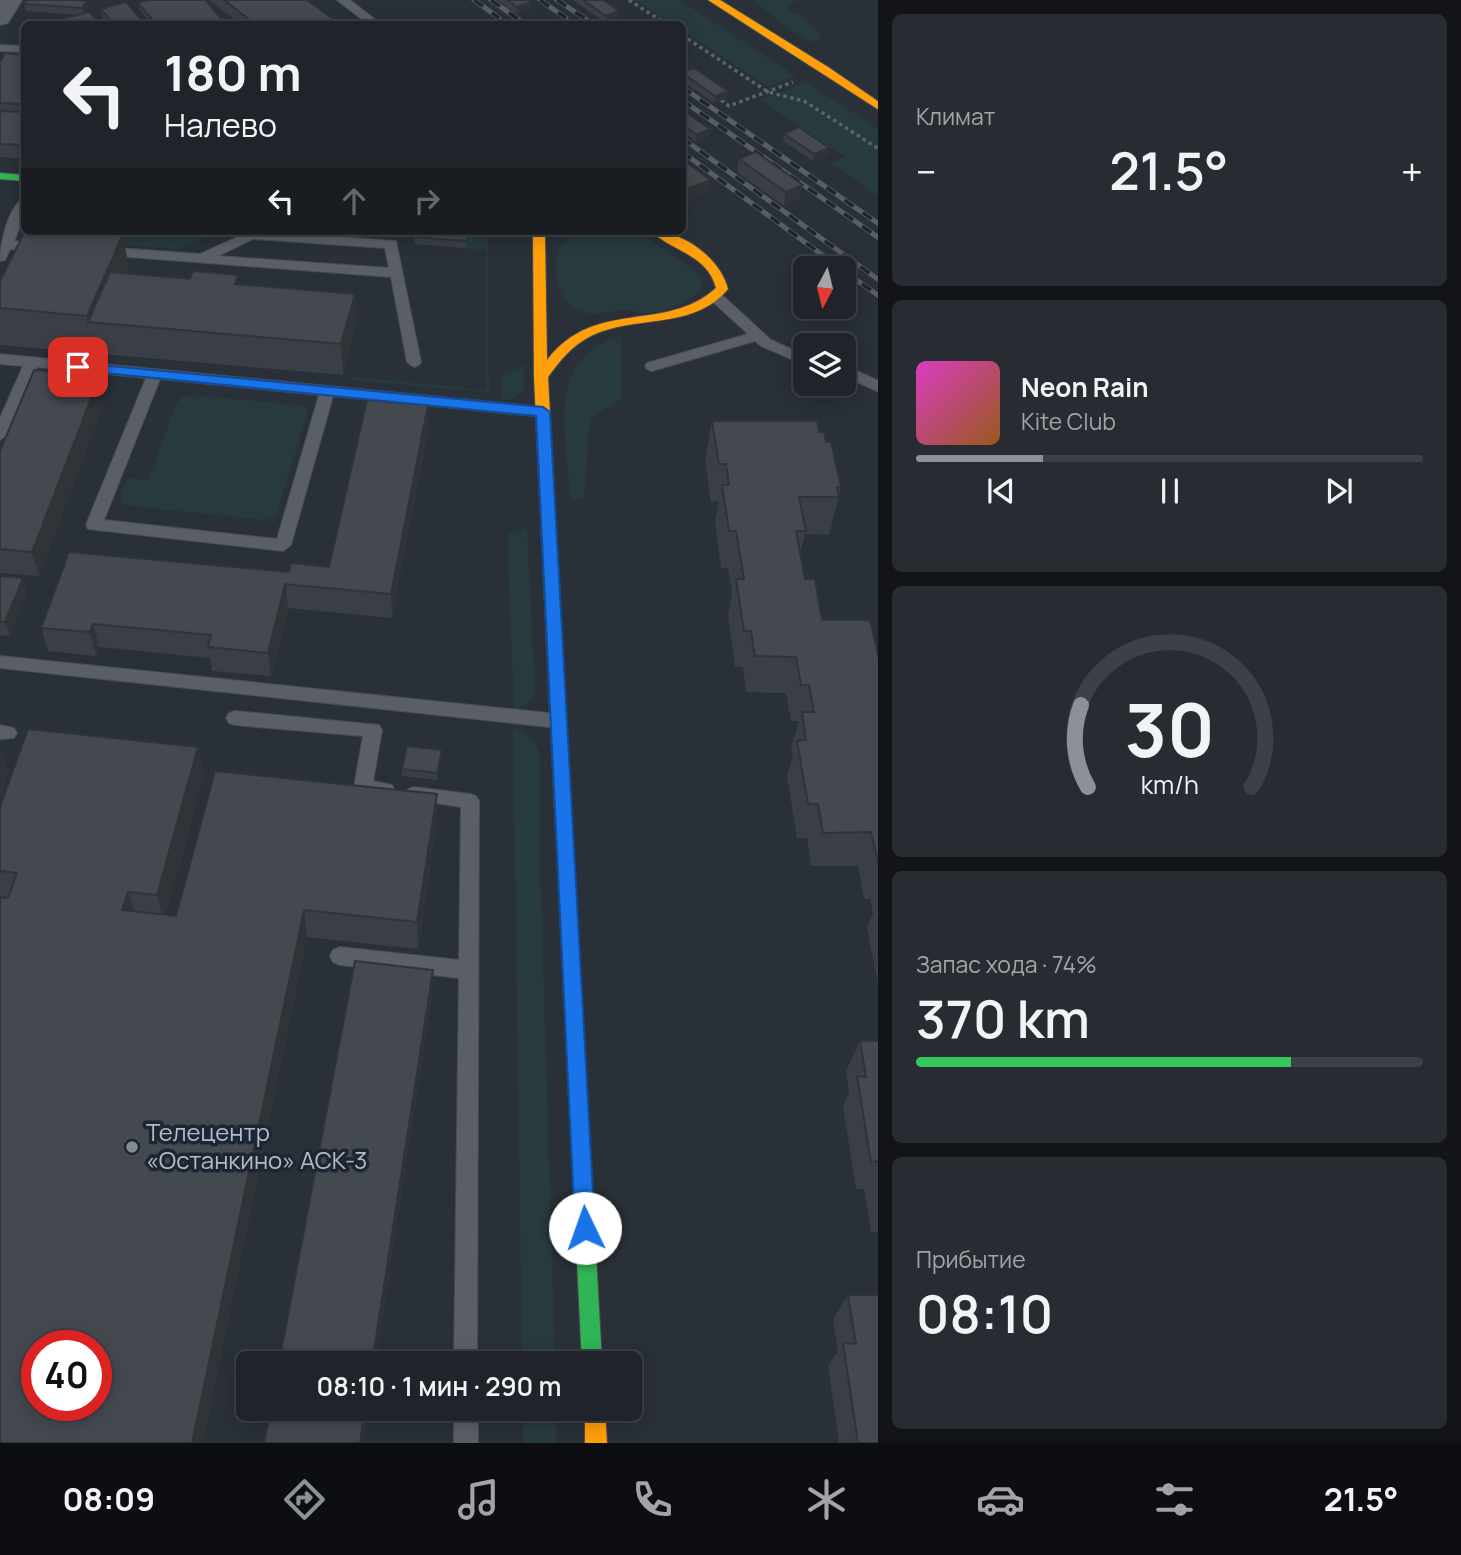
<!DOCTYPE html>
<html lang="ru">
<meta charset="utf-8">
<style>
body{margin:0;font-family:Manrope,sans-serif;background:#282c32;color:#f1f3f6;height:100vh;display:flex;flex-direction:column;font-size:26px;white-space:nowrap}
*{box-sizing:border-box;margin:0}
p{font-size:23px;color:#a2a4a8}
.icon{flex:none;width:38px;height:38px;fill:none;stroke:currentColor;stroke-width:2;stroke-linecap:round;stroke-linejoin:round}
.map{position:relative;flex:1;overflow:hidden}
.panel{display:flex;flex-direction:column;gap:14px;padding:14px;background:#121417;width:583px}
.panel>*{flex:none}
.guide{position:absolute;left:21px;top:21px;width:665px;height:214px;border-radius:10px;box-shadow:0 4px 18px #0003,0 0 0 2px #3d4147;background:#20242a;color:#f1f3f6;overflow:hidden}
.needle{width:46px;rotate:187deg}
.tools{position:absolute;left:793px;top:256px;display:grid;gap:14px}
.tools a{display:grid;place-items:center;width:63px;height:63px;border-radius:10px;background:#20242a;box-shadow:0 4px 18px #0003,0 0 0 2px #3d4147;font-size:35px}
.speed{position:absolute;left:21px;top:1330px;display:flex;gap:14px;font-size:35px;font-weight:700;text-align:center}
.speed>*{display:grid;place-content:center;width:91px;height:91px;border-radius:50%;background:#20242a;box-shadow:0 4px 18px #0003,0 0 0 2px #3d4147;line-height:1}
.speed .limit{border:10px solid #d22;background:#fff;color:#111}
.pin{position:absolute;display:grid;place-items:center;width:60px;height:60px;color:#fff;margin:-30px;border-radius:14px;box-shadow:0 4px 10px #0006}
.me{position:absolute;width:77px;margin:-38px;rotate:357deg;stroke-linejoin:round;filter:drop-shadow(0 0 5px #0008)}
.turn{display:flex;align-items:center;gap:24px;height:147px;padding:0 28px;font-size:32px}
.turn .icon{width:91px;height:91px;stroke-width:2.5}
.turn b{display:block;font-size:49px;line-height:60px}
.lanes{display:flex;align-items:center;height:66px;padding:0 28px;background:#0003;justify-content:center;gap:35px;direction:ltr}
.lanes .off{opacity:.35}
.big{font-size:52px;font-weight:600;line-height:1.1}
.panel .card{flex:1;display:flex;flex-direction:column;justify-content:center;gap:10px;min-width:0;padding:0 24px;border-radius:10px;background:#282c32}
.panel .dial{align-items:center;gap:0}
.dial svg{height:182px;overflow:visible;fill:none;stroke:#3d4147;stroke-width:7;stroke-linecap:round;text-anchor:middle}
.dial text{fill:#f1f3f6;stroke:none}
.song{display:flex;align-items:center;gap:21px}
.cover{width:84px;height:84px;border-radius:10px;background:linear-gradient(135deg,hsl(310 70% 55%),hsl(30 70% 35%))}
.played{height:7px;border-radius:4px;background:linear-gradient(90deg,#8c9099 25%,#3d4147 25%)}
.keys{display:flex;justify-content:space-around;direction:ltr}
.heat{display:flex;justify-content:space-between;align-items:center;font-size:38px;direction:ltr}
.charge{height:10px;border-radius:5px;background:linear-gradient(90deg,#34c759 74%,#3d4147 0)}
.trip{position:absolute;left:236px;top:1351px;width:406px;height:70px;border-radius:10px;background:#20242a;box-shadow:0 4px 18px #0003,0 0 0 2px #3d4147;font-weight:600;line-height:70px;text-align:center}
.tabs{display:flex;height:112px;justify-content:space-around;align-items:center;background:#0d0e11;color:#a2a4a8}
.tabs .icon{width:49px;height:49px}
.tabs .on{color:#8c9099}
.tabs b{font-size:32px;color:#f1f3f6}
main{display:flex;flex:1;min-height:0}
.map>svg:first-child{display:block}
.green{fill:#273a3e}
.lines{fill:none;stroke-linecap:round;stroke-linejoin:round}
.lane-casing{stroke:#484c53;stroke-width:2}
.street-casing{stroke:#484c53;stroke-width:2}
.fast-casing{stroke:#484c53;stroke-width:2}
.slow-casing{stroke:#484c53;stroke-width:2}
.path{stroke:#5d636a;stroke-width:3.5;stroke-dasharray:3.5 3.5;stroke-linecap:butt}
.lane{fill:#5a5e66;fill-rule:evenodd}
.street{fill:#5a5e66;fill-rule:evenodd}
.fast{fill:#30b455;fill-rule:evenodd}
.slow{fill:#ff9f0a;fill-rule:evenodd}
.rail-casing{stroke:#595d64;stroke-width:5}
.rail{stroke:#1d2633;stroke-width:3.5;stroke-dasharray:11;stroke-linecap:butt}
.wall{fill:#3a3f45}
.shaded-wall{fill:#303338}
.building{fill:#444950;stroke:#303338;stroke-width:2;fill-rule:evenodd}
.route{fill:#1a73e8;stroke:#114b97;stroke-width:2}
.poi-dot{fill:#848b96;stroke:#1d2633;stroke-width:2.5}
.labels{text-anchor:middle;stroke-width:7;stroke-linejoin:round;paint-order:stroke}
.near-poi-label{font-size:24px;fill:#b4bcc9;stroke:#1d2633;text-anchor:start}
</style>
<main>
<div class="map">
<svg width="879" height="1443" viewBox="0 0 879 1443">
<rect width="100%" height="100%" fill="#2a3038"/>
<g class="green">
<path d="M635 0H679L796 76 768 87 683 31 682 24H672Z"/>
<path d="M753 0H799L788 4 787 11 800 15 821 36 816 43 792 32Z"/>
<path d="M806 82 878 129V196L831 163 845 157 760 100Z"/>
<path d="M28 231H196L206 237 221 231 180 249 49 240Z"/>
<path d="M407 231H488L489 392 352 380 353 377 486 390V250L414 244 416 237Z"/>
<path d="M573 231H636L694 270 701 278 702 288C692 302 663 314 645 313 638 313 631 310 624 310 611 311 599 315 586 313 557 307 550 271 559 247L565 244Z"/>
<path d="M621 336V400L590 418 584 498 571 500C567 438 543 358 621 336Z"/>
<path d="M524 365V391L513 399 502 400V375Z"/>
<path d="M195 395 298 405 307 408V415L275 518 262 520 132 506 121 502V493L127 478 148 480 177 403 182 397Z"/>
<path d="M527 528 535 691C531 703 526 706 514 709L507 534Z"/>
<path d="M513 728C527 733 535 739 540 753V857L555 1363H522Z"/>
<path d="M523 1409H556L557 1443H523Z"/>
</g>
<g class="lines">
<g class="lane-casing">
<g id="lane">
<path d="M337 0H350L381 24H368Z"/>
<path d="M0 45 24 46V52L0 51Z"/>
<path d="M24 199V217L14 241 41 243 48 247 41 251 10 249 5 260 0 261C0 246 8 205 24 199Z"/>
<path d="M251 231 396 241 421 362 419 365 414 367 407 362 391 277 104 255 97 251 104 247 200 254ZM253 239 385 248 389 268 218 256Z"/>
<path d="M717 294 722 295 771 340 805 355V365L761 346 755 341 652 371 647 369 645 366 647 363 748 334 712 301V295Z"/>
<path d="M0 354 543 407 550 412 543 417 333 396 291 545 283 551 88 529 86 525 146 378 37 367 8 435 0 440V418L23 366 0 364ZM160 379 319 395 277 539 104 520Z"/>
<path d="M844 365 879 381V392L844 376Z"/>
<path d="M0 656 558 714 564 716 567 721 564 726 558 728 0 668Z"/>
<path d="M235 711 379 725 382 730 373 781 392 785 395 790 392 795C382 799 367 796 357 792L354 787 363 736 235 725 229 723 226 718 229 713Z"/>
<path d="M0 725 14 728 17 733 14 738 0 739Z"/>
<path d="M414 787 470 794 476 796 479 801 477 1363H454L459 978 340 965 333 962 330 956 333 950 340 947 459 960 461 807 408 799 405 794 408 789Z"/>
<rect x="454" y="1409" width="24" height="34"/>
</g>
</g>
<g class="street-casing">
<path id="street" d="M0 0H22L8 23 0 25Z"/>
</g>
<g class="fast-casing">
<g id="fast">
<path d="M0 173 24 175V181L0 179Z"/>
<path d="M559 726 565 728 567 732 602 1363H582L551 732 553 728Z"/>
</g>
</g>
<g class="slow-casing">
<g id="slow">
<path d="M708 0H720L828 67 879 102V110Z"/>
<path d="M651 231C683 231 720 258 728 289 693 331 636 314 591 336 572 345 560 361 548 377L567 732 565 736H553L551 732 534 377 533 236 539 232 545 236 547 360C596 297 665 334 716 288 707 254 673 252 651 231Z"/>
<path d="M585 1409H605L607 1443H585Z"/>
</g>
</g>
<g class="path">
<path d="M629 0 666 24"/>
<path d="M650 24 659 21"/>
<path d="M682 35 768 92 804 101 879 149"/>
<path d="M721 100 729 106 793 82"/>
</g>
<use href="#lane" class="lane"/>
<use href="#street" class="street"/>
<use href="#fast" class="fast"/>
<use href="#slow" class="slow"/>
<g class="rail-casing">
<g id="rail">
<path d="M474 0 499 18"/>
<path d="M491 0 525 24"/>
<path d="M540 0 566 18"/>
<path d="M557 0 593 24"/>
<path d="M682 87 879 224"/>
<path d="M682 100 879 238"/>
<path d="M682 138 879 280"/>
<path d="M682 152 840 268"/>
<path d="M844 271 879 296"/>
</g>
</g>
<use href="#rail" class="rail"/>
</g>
<g class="wall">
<path d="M209 0H307L340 24H240Z"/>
<path d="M497 0H529L531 9 517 14Z"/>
<path d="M573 0H603L619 18 606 23Z"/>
<path d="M87 1 88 8 85 13 100 24H65L64 18 78 15 26 11 24 4Z"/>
<path d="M138 3 226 24H151L139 9Z"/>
<path d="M101 9 145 24H105L103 22Z"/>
<path d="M24 55V159L0 157V62Z"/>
<path d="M682 72 728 91 727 98 714 103 682 81Z"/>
<path d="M682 110 709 136 696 142 682 132Z"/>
<path d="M784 134 828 155 813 161 783 141Z"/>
<path d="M739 159 800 198 784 206 737 172Z"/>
<path d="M196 231H218L206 237Z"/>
<path d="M415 231H469L466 248 414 244Z"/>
<path d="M123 234 129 271 128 274 355 294 356 325 343 375 0 345V281Z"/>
<path d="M105 400 39 576 0 573V451Z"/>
<path d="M428 405V430L392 618 288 608 271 676 212 671 210 658 99 647 96 656 48 651 41 628 289 572 329 567Z"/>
<path d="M712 421 819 432 826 442 841 487 829 535 805 534 800 553 805 579 822 620 879 659V989L867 928 873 913 870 899H864L858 866H811L807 838H797L787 776 793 756 791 748 799 721H791L786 693 746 692 743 667H735L728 616 732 594 728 568H721L715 522 719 501 711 502 705 459Z"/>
<path d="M0 576 27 592 10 636 0 635Z"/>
<path d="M198 747 204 776 166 915 176 916 437 822 418 949 307 937 203 1443H0V807Z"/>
<path d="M442 750V757L437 780 402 776V769Z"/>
<path d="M860 1041H879V1232H871L864 1189H856L843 1106 849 1092 846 1071Z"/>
<path d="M848 1295 879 1443H839L828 1366 838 1351 833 1319Z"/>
</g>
<g class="shaded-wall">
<path d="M87 1 88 8 84 15 82 8Z"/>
<path d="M531 2V9L517 14V7Z"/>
<path d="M619 11V18L606 23V16Z"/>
<path d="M690 59 689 66 682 69V62Z"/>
<path d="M728 91 727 98 714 103 715 96Z"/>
<path d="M710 129 709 136 696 142 697 135Z"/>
<path d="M829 148 828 155 813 161 814 154Z"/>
<path d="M710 180 707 193 682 204V191Z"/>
<path d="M803 185 800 198 784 206 786 192Z"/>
<path d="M205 231H218L206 237Z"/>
<path d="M123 234 129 271 107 324 88 322 87 316Z"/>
<path d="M355 294 356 325 343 375 341 344Z"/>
<path d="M100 375 105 400 39 576 32 552Z"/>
<path d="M428 405V430L392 618 391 594Z"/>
<path d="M23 578 27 592 10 636 5 622Z"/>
<path d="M285 584 288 608 271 676 268 653Z"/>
<path d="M93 624 99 647 96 656 90 632Z"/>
<path d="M0 746 9 772 0 798Z"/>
<path d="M198 747 204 776 164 922 157 895Z"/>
<path d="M442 750V757L437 780V773Z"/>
<path d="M437 794V822L418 949 417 922Z"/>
<path d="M128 892 136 919 122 910Z"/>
<path d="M304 910 307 937 203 1443H192Z"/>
<path d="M433 970V991L376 1363H372Z"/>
<path d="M365 1409H369L364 1443H360Z"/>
</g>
<g class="building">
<path d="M27 0H78L87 1 82 8 24 4Z"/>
<path d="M148 0H205L226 24H156L138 3Z"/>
<path d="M224 0H307L340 24H255Z"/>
<path d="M507 0H529L531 2 517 7Z"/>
<path d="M583 0H603L619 11 606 16Z"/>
<path d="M126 2 145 24H114L101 9Z"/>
<path d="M89 12 100 24H68L64 18Z"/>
<path d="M5 53 24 55V104L0 103V62Z"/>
<path d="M682 54 690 59 682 62Z"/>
<path d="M694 68 728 91 715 96 682 73V72Z"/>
<path d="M682 110 710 129 697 135 682 124Z"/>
<path d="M0 111 24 112V145L0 144Z"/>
<path d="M799 127 829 148 814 154 784 134Z"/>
<path d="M756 152 803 185 786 192 739 159Z"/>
<path d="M682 159 710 180 682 191Z"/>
<path d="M25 231H90L123 234 87 316 0 308V281Z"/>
<path d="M415 231H468L466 241 414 237Z"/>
<path d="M193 271 238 275 235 284 355 294 341 344 88 322 110 272 190 279Z"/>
<path d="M34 370 100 375 32 552 0 549V451Z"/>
<path d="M367 400 428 405 391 594 285 584 268 653 208 647 211 635 93 624 90 632 41 628 69 552 289 572 291 563 329 567Z"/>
<path d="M712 421H817L819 432H824L826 442H831L841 487H837L839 497H799L806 531H796L805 579H815L822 620H870L879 659V866L871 832 823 833 818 804H808L797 741 806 740 802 712H814L809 685H801L796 657 755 656 751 631H744L736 579H744L736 531H729L722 485H729L726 464H719Z"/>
<path d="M0 576 23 578 5 622H0Z"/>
<path d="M28 729 198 747 157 895 128 892 122 910 176 916 215 771 437 794 417 922 304 910 192 1443H0V897L8 898 17 873 0 871V807ZM37 1346H96V1405H37Z"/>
<path d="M407 746 442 750 437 773 402 769Z"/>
<path d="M355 961 433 970 372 1363H279Z"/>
<path d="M860 1041H879V1161L871 1162 857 1076 866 1077Z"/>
<path d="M848 1295H879V1443H858L843 1343 856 1344Z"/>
<path d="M271 1409H365L360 1443H264Z"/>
</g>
<path class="route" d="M78 363 543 407 550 412 595 1228 592 1235 585 1238 578 1235 575 1228 536 416 74 370 72 367Z"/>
<circle class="poi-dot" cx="132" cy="1147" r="7"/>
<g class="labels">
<g class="near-poi-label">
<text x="146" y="1141">Телецентр<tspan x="146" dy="28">«Останкино» АСК-3</tspan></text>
</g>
</g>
</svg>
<div class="tools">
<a><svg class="needle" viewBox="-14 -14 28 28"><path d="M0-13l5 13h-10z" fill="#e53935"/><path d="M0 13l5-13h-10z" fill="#a2a4a8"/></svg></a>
<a><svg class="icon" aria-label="layers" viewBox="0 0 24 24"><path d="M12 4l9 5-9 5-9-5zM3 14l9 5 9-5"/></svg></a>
</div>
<div class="speed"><div class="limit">40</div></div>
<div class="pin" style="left:78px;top:367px;background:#d93025"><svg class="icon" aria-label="arrive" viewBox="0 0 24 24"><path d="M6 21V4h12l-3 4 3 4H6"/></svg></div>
<svg class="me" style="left:585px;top:1228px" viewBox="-20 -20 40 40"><circle r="19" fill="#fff"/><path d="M0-13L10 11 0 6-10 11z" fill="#1a73e8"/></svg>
<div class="trip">08:10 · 1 мин · 290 m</div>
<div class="guide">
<div class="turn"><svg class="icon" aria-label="left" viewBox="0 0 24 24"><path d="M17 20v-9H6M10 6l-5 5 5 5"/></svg><div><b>180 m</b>Налево</div></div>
<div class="lanes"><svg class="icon" aria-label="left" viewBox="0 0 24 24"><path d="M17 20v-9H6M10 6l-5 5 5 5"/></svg><svg class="icon off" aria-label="ahead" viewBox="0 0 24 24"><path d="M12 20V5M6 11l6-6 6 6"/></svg><svg class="icon off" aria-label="right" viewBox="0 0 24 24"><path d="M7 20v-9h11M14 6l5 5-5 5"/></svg></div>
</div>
</div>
<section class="panel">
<div class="card"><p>Климат</p>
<div class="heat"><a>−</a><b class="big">21.5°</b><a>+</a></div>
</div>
<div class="card">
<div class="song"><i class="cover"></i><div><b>Neon Rain</b><p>Kite Club</p></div></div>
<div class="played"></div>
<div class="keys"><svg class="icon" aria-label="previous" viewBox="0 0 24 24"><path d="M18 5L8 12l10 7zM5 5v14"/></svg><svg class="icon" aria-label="pause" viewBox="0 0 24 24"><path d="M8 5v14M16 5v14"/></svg><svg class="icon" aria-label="next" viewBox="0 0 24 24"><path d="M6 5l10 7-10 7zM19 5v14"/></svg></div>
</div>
<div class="card dial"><svg viewBox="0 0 100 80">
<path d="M14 69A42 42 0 1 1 86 69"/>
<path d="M14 69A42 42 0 0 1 11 33" stroke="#8c9099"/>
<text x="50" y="56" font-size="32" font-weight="700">30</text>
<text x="50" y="72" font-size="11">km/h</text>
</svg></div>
<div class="card"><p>Запас хода · 74%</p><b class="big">370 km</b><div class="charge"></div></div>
<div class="card"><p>Прибытие</p><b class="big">08:10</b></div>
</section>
</main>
<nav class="tabs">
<b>08:09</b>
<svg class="icon on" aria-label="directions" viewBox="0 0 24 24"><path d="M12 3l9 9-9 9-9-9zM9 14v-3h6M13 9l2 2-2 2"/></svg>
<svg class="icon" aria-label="music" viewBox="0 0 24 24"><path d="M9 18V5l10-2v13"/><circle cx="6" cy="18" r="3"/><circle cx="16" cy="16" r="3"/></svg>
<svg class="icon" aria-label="phone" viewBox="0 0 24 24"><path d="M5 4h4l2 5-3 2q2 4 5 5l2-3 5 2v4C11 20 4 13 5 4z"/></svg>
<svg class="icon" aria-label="climate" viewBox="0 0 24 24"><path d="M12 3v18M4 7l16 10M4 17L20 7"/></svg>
<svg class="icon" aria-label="car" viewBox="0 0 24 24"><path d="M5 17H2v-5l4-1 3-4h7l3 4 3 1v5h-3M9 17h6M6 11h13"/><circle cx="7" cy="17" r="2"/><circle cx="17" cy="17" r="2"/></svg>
<svg class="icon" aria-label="filters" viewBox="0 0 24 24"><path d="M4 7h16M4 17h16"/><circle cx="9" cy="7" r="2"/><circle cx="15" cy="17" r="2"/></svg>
<b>21.5°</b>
</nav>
